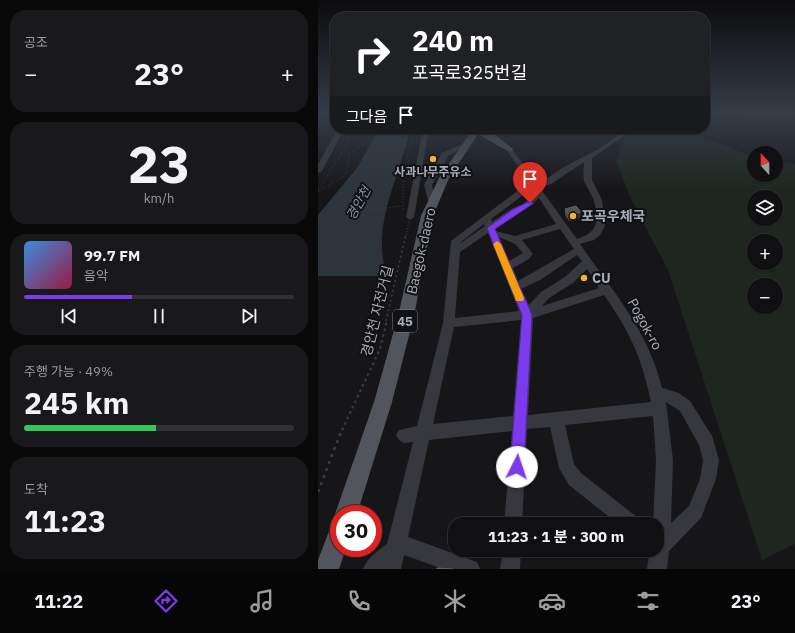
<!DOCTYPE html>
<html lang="ko">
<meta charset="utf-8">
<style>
body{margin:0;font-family:"IBM Plex Sans","Noto Sans KR",sans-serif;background:#19191b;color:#f1f3f6;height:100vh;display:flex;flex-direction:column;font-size:15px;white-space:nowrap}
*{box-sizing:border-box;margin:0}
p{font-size:13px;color:#9c9d9f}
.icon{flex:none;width:22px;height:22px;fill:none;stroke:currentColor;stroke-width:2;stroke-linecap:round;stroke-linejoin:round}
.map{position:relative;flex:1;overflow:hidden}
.drawer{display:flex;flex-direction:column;gap:10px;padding:10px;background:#09090a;width:318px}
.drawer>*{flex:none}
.top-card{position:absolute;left:12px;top:12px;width:380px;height:122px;border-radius:16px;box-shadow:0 1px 3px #0004,0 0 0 1px #303032;background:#202124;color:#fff;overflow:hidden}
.needle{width:26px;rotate:339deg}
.controls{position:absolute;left:429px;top:146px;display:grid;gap:8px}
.controls a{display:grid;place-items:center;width:36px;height:36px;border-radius:50%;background:#101012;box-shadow:0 1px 3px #0004,0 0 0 1px #303032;font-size:20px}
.speed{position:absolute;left:12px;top:505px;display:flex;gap:8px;font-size:20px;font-weight:700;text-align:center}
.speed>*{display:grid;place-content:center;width:52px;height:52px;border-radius:50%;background:#101012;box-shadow:0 1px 3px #0004,0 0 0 1px #303032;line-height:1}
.speed .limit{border:6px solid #d22;background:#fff;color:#111}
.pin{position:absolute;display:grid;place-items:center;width:34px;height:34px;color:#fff;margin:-41px -17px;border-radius:50% 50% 50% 0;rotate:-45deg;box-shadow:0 0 4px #0007}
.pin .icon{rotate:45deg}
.me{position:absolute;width:44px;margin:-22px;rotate:4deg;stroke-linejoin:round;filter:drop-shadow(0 0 3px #0008)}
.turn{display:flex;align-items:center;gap:14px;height:84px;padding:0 16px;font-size:18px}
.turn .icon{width:52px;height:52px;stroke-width:2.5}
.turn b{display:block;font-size:28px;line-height:34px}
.then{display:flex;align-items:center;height:38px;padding:0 16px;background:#0003;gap:8px;font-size:15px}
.big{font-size:30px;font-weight:700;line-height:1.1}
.drawer .card{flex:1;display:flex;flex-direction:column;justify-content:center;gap:6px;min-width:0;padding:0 14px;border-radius:16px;background:#19191b}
.drawer .dial{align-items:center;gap:0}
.dial b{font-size:52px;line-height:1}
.song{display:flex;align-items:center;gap:12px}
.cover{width:48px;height:48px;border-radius:6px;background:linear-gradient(135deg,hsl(210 70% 55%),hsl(340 70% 35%))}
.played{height:4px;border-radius:2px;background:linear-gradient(90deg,#7c3aed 40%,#303032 40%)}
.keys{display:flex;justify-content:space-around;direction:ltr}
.heat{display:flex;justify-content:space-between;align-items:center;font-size:22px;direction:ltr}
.charge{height:6px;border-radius:3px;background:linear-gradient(90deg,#34c759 49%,#303032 0)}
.trip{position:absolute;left:130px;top:517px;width:216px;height:40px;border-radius:16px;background:#101012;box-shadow:0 1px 3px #0004,0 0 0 1px #303032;font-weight:700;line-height:40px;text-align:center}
.tabs{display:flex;height:64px;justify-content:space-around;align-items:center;background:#060607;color:#9c9d9f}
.tabs .icon{width:28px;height:28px}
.tabs .current{color:#7c3aed}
.tabs b{font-size:18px;color:#f1f3f6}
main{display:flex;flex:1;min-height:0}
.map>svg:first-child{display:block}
.green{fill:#1e261f;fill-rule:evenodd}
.water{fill:#2c353c}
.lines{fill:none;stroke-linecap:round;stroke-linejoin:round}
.path-far3{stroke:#3d3f44;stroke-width:1;stroke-dasharray:1 2;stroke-linecap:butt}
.path-far2{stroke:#3d3f44;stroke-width:1.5;stroke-dasharray:2 3;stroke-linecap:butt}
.path-far1{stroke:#3d3f44;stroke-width:2;stroke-dasharray:2.5 3.5;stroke-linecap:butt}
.path{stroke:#3d3f44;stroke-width:2.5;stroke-dasharray:3 4.5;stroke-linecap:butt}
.minor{fill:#37383d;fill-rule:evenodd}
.major{fill:#53555c;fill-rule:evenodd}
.wall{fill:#47494d}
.shaded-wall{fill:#2f3033}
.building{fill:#525359;stroke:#5f6168}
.route{fill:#7c3aed;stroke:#51269a}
.slow{fill:#f59e0b}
.poi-dot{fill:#f2b134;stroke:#111113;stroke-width:1.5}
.labels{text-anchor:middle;stroke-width:4;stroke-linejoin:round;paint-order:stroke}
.far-poi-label{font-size:12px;font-weight:bold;fill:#a8adb8;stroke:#111113}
.far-water-label{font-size:13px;font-style:italic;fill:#7f9bb3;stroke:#111113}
.shield{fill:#111113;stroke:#7b7e86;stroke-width:1}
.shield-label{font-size:13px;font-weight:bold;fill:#a8adb8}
.poi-label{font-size:14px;font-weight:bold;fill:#a8adb8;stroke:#111113;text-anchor:start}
.street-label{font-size:14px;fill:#a8adb8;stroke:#111113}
</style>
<main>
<section class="drawer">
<div class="card"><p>공조</p>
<div class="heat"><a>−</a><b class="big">23°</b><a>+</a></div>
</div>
<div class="card dial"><b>23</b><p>km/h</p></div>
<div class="card">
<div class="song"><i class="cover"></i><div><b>99.7 FM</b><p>음악</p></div></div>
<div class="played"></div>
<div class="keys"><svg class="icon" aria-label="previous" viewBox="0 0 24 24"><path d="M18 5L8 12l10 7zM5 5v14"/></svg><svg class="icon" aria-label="pause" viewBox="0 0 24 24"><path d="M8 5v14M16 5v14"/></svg><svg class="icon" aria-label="next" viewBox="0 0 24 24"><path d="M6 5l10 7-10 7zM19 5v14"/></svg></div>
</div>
<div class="card"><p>주행 가능 · 49%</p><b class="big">245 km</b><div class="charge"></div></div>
<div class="card"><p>도착</p><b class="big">11:23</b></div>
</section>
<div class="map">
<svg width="477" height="569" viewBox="0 0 477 569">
<rect width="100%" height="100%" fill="#161618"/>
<g class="green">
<path d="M428 113H477V125L429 121 412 114Z"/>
<path d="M333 129H364L436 157V175H458V161L477 164V544L444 560 350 270 312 197 298 160 308 136ZM436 197H458V219H436ZM436 241H458V263H436ZM436 285H458V307H436Z"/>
</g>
<path class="water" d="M61 129H92C82 178 52 225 69 276H0V215L39 168Z"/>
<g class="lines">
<g class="path-far3">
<path d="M0 144 8 143"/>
<path d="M0 191 31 141 32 138 30 134 33 129"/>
<path d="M0 192 26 176 29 171 31 154 46 144 57 129"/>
<path d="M85 209V172L97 129"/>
<path d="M0 216 84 206"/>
<path d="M88 235 91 222"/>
</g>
<path class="path-far2" d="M68 321 88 234"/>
<path class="path-far1" d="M24 430 62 349 69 320"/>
<path class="path" d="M0 492 24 429"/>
<g class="minor">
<path d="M20 129H26L4 171 0 173V164Z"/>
<path d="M105 129H111L96 217 92 220 88 217Z"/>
<path d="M312 129H321L309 134 274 158V180L284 200 287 226 282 235 276 240 262 244C294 290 331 332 344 388L361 393 372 401 394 436 401 460 398 479 383 518 351 551 349 569H329L332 550H339V524H335L338 460 335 416 247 425 256 464 263 473 320 518 323 524H300L251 485 241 468 232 427 209 429 204 524H186L194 431 111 440 90 537 159 562 162 569H125L86 555 83 569H45C50 557 59 551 69 544L95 442 86 443 81 440 78 435 81 430 99 426 125 323 133 241 202 189 213 185 188 149 193 148 219 183 227 180 244 168 281 149 305 132ZM266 162C266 168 265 176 266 181 269 188 274 194 276 201 281 221 280 233 259 239L222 188 233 184ZM216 190 217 192 205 204 193 209 174 222 173 219 208 193ZM221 198 238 224 197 236 178 231 177 228C192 218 209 210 221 198ZM166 224 167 226 143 243V242ZM242 229 256 249 200 281 195 268 211 259 215 254 204 240ZM170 233 201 311 137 318 142 252ZM181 237 197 244 205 253 191 261ZM259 255 264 261 247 277 223 292 211 305 203 289 222 280ZM269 269 281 288 224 306 231 298 255 283ZM286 295C312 332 324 358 333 402L210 415 215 318ZM203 320 195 416 115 424 136 327ZM348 402 362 411 381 445 385 460 382 479 371 506 353 523 355 460Z"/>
<path d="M145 144 150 145 130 156 114 185 118 202 117 204H111L106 185 124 153Z"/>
<path d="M185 550H203L202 569H182Z"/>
</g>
<path class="major" d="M150 129H163L177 135 195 149 194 151C188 152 168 138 160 134L131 178 115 216 96 316 74 402 39 514H21V548H28L21 569H0V560L13 526 21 522 17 514 56 402 80 316 103 216 121 178 153 132Z"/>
</g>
<path class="wall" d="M247 209 262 218 251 221 247 215Z"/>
<path class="shaded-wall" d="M263 212 262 218 251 221V215Z"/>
<g class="building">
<path d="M258 206 263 212 251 215 247 209Z"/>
<path d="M119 568 134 569H135H119Z"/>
</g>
<linearGradient id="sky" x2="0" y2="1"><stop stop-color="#0c0c0d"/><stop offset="0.59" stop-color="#363c48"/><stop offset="1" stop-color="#363c48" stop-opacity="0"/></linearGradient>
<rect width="477" height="192" fill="url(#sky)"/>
<path class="route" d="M210 202 216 203 177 229 214 315 206 467 204 471 199 473 194 471 192 467 204 315 169 228 194 210Z"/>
<path class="slow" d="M179 241 183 244 206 298 205 301H198L197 298 175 244Z"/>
<g class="poi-dot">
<circle cx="115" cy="159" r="4"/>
<circle cx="255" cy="216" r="4"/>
<circle cx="266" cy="278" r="4"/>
</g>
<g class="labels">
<g class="far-poi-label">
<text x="115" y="176">사과나무주유소</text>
</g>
<g class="far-water-label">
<text transform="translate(40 203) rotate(-61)" y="5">경안천</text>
</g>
<rect class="shield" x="75" y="310" width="24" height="22" rx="3"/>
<g class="shield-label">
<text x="87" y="326">45</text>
</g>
<g class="poi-label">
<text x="263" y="221">포곡우체국</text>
<text x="274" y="283">CU</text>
</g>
<g class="street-label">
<text transform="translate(103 251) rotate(-77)" y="5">Baegok-daero</text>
<text transform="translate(59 311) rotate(-76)" y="5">경안천 자전거길</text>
<text transform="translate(327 324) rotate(61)" y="5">Pogok-ro</text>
</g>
</g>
</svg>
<div class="controls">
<a><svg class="needle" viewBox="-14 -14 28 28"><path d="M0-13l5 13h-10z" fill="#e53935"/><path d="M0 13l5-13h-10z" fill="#9c9d9f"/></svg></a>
<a><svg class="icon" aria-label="layers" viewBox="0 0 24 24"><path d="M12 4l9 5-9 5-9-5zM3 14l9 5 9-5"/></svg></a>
<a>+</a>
<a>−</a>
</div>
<div class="speed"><div class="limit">30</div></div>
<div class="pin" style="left:212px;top:203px;background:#d93025"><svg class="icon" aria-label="arrive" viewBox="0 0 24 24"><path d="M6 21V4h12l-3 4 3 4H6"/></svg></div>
<svg class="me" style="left:199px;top:467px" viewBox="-20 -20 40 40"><circle r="19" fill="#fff"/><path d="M0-13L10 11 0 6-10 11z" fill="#7c3aed"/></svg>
<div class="trip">11:23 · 1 분 · 300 m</div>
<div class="top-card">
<div class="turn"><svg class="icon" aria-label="right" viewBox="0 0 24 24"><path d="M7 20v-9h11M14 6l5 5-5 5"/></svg><div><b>240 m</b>포곡로325번길</div></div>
<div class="then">그다음<svg class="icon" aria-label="arrive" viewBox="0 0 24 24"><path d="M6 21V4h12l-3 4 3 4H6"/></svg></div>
</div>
</div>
</main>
<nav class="tabs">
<b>11:22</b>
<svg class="icon current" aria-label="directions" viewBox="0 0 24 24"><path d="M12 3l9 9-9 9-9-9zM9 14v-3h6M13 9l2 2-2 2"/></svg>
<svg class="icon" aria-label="music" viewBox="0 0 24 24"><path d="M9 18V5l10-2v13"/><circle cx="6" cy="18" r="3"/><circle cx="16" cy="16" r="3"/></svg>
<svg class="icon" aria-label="phone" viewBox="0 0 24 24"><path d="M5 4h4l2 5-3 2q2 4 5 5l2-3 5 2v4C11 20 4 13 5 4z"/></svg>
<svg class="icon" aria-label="climate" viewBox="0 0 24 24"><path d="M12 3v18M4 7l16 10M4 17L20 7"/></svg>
<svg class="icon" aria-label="car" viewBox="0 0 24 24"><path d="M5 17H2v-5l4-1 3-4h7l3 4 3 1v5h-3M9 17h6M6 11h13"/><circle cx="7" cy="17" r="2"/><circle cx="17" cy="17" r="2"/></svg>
<svg class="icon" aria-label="filters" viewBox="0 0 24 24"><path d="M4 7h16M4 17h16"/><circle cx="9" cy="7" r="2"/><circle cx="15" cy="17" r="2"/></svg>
<b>23°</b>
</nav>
